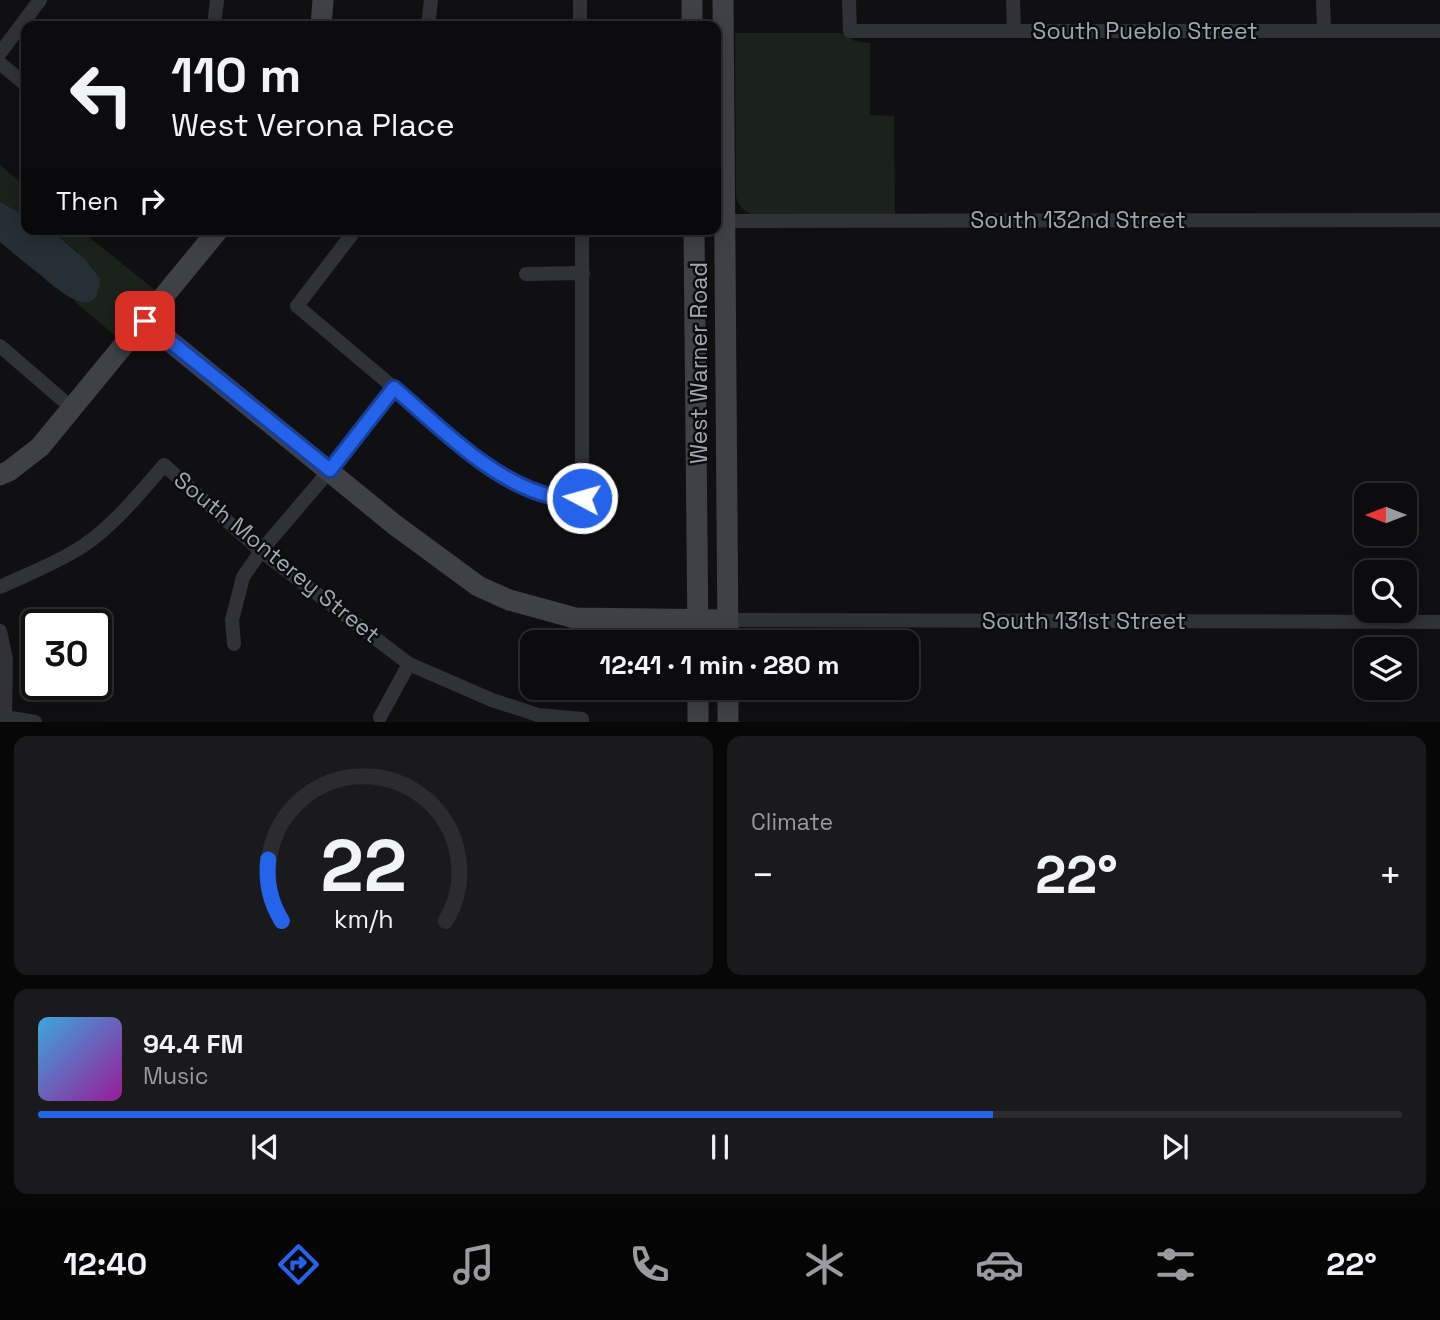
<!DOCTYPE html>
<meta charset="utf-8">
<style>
body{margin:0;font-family:"Space Grotesk",sans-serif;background:#1a1a1c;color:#f1f3f6;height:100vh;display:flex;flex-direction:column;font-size:26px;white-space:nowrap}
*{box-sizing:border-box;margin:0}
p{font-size:23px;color:#9a9b9e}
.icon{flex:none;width:38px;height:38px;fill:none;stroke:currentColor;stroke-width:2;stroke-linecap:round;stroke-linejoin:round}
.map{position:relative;height:722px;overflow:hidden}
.side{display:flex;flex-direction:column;gap:14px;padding:14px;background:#070708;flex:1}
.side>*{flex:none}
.banner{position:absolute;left:21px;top:21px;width:700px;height:214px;border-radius:14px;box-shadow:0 4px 18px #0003,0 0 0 2px #2c2c2e;background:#0c0c0e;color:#f1f3f6;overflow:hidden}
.needle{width:46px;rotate:270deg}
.controls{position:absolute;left:1354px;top:483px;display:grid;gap:14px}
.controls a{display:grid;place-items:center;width:63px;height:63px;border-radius:14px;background:#0c0c0e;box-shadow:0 4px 18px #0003,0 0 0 2px #2c2c2e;font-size:35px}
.speed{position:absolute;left:21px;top:609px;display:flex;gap:14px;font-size:35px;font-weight:700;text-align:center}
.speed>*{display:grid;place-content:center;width:91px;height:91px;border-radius:50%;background:#0c0c0e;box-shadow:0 4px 18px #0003,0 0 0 2px #2c2c2e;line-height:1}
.speed .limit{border:4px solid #111;border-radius:10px;background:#fff;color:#111}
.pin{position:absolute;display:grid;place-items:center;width:60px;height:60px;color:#fff;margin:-30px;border-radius:14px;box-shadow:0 4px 10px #0006}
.me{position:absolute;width:77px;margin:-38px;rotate:276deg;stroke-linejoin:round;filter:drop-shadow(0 0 5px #0008)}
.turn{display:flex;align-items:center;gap:24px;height:147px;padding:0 35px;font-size:32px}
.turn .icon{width:91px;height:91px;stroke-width:2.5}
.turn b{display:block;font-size:49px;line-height:60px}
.then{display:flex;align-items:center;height:66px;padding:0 35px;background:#0003;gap:14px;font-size:26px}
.big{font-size:52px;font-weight:700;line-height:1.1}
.side .tile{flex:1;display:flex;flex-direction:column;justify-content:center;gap:10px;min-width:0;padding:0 24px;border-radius:14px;background:#1a1a1c}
.side .dial{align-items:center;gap:0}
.dial svg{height:182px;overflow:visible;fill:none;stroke:#2c2c2e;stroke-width:7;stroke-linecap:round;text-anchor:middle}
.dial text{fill:#f1f3f6;stroke:none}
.song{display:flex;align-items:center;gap:21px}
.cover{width:84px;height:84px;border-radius:10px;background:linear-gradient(135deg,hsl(200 70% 55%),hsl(300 70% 35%))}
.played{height:7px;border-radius:4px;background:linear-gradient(90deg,#2563eb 70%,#2c2c2e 70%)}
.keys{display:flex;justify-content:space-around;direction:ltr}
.heat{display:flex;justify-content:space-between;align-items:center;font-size:38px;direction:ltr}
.side .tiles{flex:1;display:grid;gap:14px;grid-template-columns:1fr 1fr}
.tile:last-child{grid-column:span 2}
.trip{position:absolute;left:520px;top:630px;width:399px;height:70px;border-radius:14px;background:#0c0c0e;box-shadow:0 4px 18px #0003,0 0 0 2px #2c2c2e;font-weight:700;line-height:70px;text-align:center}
.menu{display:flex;height:112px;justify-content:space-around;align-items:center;background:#050506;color:#9a9b9e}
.menu .icon{width:49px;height:49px}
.menu .current{color:#2563eb}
.menu b{font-size:32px;color:#f1f3f6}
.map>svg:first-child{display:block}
.green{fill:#1b221c}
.water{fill:#262f36}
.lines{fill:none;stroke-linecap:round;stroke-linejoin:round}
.street{stroke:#313237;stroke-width:14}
.secondary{stroke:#3f4147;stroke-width:21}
.route-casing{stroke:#184099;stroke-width:18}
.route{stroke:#2563eb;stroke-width:12}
.labels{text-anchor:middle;stroke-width:5;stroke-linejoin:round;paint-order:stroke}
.street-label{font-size:23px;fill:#a1a6b4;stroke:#0c0c0d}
</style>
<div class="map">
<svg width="1440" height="722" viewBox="0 0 1440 722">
<rect width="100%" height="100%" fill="#101012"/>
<g class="green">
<path d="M735 33H841L855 41 870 43V115L894 116 895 214 753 215C744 211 739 207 736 197Z"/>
<path d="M0 165 26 187V216L0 202Z"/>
<path d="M50 229H79L156 291 118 338 74 301 87 302 93 268 76 250Z"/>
</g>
<path class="water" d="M0 202 26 216V229H50L85 259 100 279C98 328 55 287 38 273 25 263 13 253 0 242Z"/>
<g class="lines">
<g class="street">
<path d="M580 0V26"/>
<path d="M849 0 850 31H1440"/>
<path d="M1013 0 1014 31"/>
<path d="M1323 0 1324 31"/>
<path d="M214 26 217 0"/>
<path d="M428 26 431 0"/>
<path d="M0 53 40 0"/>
<path d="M0 63 26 85"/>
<path d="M717 221 1440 220"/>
<path d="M356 229 297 306 482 462C515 484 541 497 582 498V229"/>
<path d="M526 274 583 273"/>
<path d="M0 346 72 408"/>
<path d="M0 587C28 574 57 563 83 546 114 525 140 493 164 465L261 551 409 664 492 700 538 715 582 719V722"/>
<path d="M727 620 1440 622"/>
<path d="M0 631 6 659 5 722"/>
<path d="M234 644 232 620 243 577 261 551 330 470 394 389"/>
<path d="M5 717 35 722"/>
<path d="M380 717 409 664"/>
</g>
<g class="secondary">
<path d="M692 0V26"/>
<path d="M723 0 728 642"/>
<path d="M321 26 323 0"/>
<path d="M694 229 698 642"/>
<path d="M145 321 395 525 478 586 509 600 575 618 727 620"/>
<path d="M0 475 9 471 40 447 219 229"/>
<path d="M698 688V722"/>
<path d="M728 688V722"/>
</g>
</g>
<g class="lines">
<g class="route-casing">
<path id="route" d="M145 321 330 470 394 388C440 427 495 485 555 497 563 499 573 498 582 498"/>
</g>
<use href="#route" class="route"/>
</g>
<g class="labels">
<g class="street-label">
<text x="1145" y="39">South Pueblo Street</text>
<text x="1078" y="228">South 132nd Street</text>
<text transform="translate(699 363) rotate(-90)" y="8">West Warner Road</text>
<text transform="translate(277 557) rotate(39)" y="8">South Monterey Street</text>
<text x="1084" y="629">South 131st Street</text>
</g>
</g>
</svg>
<div class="controls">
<a><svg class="needle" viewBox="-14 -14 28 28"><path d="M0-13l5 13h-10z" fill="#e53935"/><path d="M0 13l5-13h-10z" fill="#9a9b9e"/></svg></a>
<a><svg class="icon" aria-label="search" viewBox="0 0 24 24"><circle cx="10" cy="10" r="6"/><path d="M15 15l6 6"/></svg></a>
<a><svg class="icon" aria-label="layers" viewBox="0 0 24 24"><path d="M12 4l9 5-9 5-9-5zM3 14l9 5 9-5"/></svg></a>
</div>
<div class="speed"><div class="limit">30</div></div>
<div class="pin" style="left:145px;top:321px;background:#d93025"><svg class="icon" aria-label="arrive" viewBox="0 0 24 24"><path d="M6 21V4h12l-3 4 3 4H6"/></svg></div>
<svg class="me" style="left:582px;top:498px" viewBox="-20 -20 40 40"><circle r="17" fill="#2563eb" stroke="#fff" stroke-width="3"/><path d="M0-11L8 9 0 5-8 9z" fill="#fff"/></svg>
<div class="trip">12:41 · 1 min · 280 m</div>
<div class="banner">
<div class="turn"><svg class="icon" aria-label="left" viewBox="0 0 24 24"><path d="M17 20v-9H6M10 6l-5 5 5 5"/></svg><div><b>110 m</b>West Verona Place</div></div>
<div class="then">Then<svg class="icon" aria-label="right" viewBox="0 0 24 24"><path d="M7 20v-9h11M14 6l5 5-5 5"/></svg></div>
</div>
</div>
<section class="side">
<div class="tiles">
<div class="tile dial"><svg viewBox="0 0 100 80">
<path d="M14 69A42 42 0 1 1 86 69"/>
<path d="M14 69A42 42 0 0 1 8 42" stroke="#2563eb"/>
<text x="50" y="56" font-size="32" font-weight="700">22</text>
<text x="50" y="72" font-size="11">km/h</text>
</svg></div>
<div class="tile"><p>Climate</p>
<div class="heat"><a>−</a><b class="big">22°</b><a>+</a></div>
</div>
<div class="tile">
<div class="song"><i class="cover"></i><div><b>94.4 FM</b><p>Music</p></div></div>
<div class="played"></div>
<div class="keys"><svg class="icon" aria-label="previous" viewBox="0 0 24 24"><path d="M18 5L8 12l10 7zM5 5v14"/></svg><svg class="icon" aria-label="pause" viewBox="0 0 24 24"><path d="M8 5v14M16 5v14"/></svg><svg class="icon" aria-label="next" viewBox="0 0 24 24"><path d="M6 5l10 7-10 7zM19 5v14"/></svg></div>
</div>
</div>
</section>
<nav class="menu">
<b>12:40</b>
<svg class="icon current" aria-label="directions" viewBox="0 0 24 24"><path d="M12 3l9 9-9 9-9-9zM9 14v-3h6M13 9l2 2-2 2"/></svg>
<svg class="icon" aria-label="music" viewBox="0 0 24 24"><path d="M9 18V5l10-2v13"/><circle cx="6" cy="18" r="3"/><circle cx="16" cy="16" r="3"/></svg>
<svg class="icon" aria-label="phone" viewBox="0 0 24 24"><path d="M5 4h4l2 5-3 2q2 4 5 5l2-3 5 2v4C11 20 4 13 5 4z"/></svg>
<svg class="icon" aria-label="climate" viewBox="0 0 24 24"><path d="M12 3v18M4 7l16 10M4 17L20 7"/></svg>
<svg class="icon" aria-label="car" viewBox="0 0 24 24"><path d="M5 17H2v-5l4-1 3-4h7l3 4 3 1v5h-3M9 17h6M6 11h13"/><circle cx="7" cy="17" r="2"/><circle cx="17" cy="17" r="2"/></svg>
<svg class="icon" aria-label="filters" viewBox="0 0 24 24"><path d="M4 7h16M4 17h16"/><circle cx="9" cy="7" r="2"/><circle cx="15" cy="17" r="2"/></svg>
<b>22°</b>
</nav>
